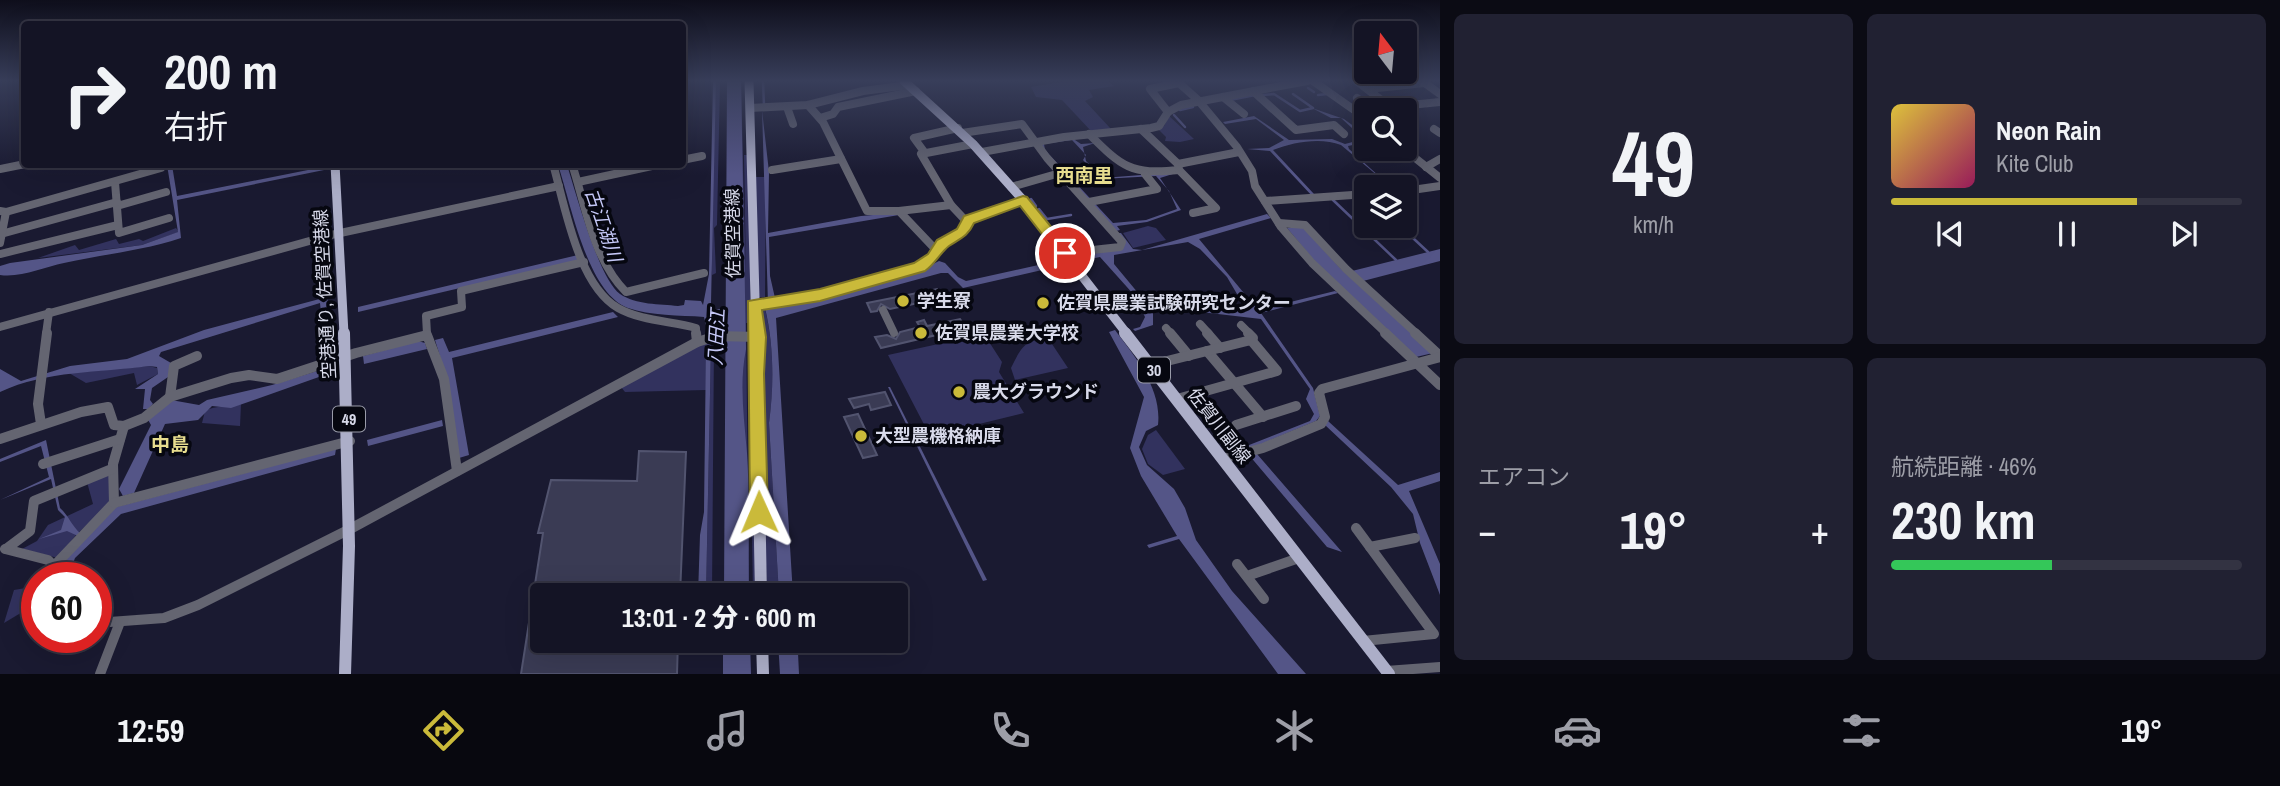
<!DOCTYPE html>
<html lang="ja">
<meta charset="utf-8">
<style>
body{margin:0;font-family:"Archivo Narrow","Noto Sans JP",sans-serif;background:#212132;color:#f1f3f6;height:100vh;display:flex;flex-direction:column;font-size:26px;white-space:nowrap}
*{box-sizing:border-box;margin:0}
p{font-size:23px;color:#9d9ea7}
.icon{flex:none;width:38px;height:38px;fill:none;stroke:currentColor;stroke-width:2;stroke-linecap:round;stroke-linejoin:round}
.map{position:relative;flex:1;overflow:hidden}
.side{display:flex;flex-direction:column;gap:14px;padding:14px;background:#0b0b14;width:840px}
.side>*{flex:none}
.top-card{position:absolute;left:21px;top:21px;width:665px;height:147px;border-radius:7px;box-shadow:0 7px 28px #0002,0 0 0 2px #333342;background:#141425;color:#f1f3f6;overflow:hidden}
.needle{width:46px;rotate:344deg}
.buttons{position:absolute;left:1354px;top:21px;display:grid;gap:14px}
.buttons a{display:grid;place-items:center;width:63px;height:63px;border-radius:7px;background:#141425;box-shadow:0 7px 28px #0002,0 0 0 2px #333342;font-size:35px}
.speed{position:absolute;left:21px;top:562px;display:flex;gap:14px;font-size:35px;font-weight:700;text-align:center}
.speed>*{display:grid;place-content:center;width:91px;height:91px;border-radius:50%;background:#141425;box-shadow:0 7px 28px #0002,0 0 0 2px #333342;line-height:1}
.speed .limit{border:10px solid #d22;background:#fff;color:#111}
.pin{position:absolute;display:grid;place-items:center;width:60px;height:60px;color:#fff;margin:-30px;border:4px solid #fff;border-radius:50%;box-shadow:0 2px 7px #0007}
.me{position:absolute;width:77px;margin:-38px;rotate:359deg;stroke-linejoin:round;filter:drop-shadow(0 0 5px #0008)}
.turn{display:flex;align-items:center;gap:24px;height:147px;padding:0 28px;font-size:32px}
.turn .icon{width:91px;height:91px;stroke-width:2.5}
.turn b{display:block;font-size:49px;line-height:60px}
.big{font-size:52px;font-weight:800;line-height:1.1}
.side .card{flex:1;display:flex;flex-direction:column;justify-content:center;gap:10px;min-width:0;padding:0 24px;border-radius:10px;background:#212132}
.side .dial{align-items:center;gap:0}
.dial b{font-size:91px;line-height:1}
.song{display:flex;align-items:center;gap:21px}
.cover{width:84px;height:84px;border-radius:10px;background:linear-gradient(135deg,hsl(50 70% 55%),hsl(330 70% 35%))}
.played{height:7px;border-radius:4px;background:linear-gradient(90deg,#caba3a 70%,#333342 70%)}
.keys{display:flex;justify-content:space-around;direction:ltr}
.heat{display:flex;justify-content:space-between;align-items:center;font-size:38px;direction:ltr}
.charge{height:10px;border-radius:5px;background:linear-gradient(90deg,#34c759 46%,#333342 0)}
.side .tiles{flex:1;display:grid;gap:14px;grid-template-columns:repeat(2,1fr)}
.trip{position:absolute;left:530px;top:583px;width:378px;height:70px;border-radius:7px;background:#141425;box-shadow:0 7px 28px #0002,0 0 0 2px #333342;font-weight:800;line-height:70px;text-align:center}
.tab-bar{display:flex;height:112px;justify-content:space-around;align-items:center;background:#08080f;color:#9d9ea7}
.tab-bar .icon{width:49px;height:49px}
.tab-bar .on{color:#caba3a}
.tab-bar b{font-size:32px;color:#f1f3f6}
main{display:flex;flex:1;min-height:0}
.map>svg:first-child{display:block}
.green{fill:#32325e}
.water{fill:#545587;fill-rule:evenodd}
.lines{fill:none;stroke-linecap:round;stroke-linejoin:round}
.stream{stroke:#545587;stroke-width:2.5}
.building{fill:#3a3b54;stroke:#52546f;stroke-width:2}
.minor-far1{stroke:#646571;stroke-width:8}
.minor{stroke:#646571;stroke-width:10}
.major-far1{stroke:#acaec8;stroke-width:9}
.major{stroke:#acaec8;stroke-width:12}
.route{fill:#caba3a;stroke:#837926;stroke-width:2}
.poi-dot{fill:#caba3a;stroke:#060710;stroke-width:2.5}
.labels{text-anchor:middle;stroke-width:7;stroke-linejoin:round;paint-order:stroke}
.shield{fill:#060710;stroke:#999ba9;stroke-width:2}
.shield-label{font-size:16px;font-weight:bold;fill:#d8daea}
.street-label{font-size:18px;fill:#d8daea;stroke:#060710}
.poi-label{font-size:18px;font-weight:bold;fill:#d8daea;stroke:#060710;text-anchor:start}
.neighbourhood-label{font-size:19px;font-weight:bold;fill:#e7dd8e;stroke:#060710}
.water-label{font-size:19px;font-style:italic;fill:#c5c8f7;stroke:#060710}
</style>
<main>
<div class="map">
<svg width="1440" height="674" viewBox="0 0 1440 674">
<rect width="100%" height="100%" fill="#1a1a31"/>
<g class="green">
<path d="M716 81H720L717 225 714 228 716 273 712 275 710 244Z"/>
<path d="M737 81H741L746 278 744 155H748L751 323H746L749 595H744Z"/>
<path d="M1066 81H1108L1114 86 1089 90 1093 97 1085 101 1111 129 1092 132 1062 100 1036 97 1031 87Z"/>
<path d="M1169 116 1194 139 1180 142 1165 141 1166 137 1158 129 1164 126Z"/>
<path d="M754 177H766L765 297H757Z"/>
<path d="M1148 226 1156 228 1166 240 1133 248 1123 233Z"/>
<path d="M176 228 179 232 142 245 38 258 75 245 79 250 116 239 119 244 139 239 143 241Z"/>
<path d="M768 304 765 309C774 345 774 386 769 423L779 595H767L760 379 765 329 760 309Z"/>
<path d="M984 334 1002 362 999 372 1024 413 930 436 888 355Z"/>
<path d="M1048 338 1068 368 1015 380 1011 368C1021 348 1025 339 1048 338Z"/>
<path d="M714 341 712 595H706L711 345 706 346V390L625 392 621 387 700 344Z"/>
<path d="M749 349H753L757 595H753Z"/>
<path d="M149 366 157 368 158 374 137 385 134 373 86 383 69 373Z"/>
<path d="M241 404 240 426 202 423 205 411C216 404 229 409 241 404Z"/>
<path d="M1156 430 1185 469 1163 475 1148 464 1142 449 1148 435Z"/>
<path d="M109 474 111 502 76 535 58 558 22 549 37 541 48 525 93 504 87 482Z"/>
<path d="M37 586 34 605 4 623 14 590Z"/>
</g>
<g class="water">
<path d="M713 81H716L711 303V309H722V318H712L711 331 707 330 704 317C680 315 650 316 628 308 587 293 571 203 558 165H567C576 193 599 279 620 294 636 305 660 304 678 306L684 305 685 300 701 301 703 305 709 274Z"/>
<path d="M727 81H741L746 349C739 384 744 417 747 453 750 500 748 548 749 595H724Z"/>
<path d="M1312 108 1344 119 1367 136V142L1348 146 1349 149 1391 187 1341 145C1321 137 1293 142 1273 150L1314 194 1313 197 1270 151 1247 149 1269 148 1284 140 1256 119 1225 124 1223 122 1254 116 1289 140 1332 139 1345 144 1364 139 1341 118H1331Z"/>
<path d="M762 110 769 172 768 233 861 216 897 213 899 215 769 237 770 276 775 298 814 301 921 270 939 261 945 263 958 277 966 281 1061 260 1064 265 963 288 948 273H941L776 318 793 595H779L769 423C774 386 774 345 765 308L768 304Z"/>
<path d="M1072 138 1081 144 1095 143 1083 147 1086 161 1103 178 1179 172 1160 178 1181 210 1147 222 1117 226 1120 230 1116 231 1043 149 1041 143ZM1072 140 1086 155 1083 160 1101 179 1156 176 1169 191 1177 209 1146 220 1113 223 1045 150 1044 144Z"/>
<path d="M167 165H172L177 196 323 167 324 170 177 200 181 238C142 251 104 254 64 263 44 267 21 278 0 275V266L10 263 142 245 178 232Z"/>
<path d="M1267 214 1271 218 1199 239 1258 310 1335 291 1338 293 1261 313 1313 388 1320 416 1316 421 1259 445 1257 454 1342 552 1327 547 1243 448H1240L1224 432 1244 447 1310 421 1314 414 1306 399 1310 389 1261 319 1192 311H1247L1227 277 1200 249 1188 242 1114 255V264L1153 311V325L1135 331 1133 329 1140 327 1145 317 1135 296 1100 257 1081 261 1078 256 1122 249 1125 242 1117 233H1121L1133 249 1142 250Z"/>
<path d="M1302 226 1341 269 1433 353 1416 357 1317 264 1287 228Z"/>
<path d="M1440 249V261L1363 281 1352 271Z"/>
<path d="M578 255 579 260 358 312V307Z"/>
<path d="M327 297 330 312 321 313 320 303 161 352 159 356 171 363 168 377 152 388 150 400 153 404 148 409H143L145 389H135L158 374 157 367 149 366C99 373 47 370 0 392V369L21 381 70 366 127 359 204 330Z"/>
<path d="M613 312 618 317 452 358 469 455 459 458 447 379 435 340 443 338 449 352Z"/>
<path d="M1115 330C1136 358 1162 389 1158 425L1146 431 1139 447 1147 465 1174 489 1185 508 1196 540 1232 591 1306 674H1278L1179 539 1149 548 1147 545 1177 536 1141 476 1130 448 1144 397 1109 332Z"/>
<path d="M418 341 425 343 427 349 364 364 363 356Z"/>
<path d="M711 344 706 595H698L700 535 704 512 706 345Z"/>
<path d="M333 366V372L231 408 212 406 198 420 165 424 134 493 123 496 119 489 151 425 147 418 171 400 199 405 207 400 272 385Z"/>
<path d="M888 387H890L987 580 983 581Z"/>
<path d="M442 420 443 426 368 446 367 440Z"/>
<path d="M1328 421 1398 485 1440 472V481L1409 491 1440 564V595L1420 543 1413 514 1391 487 1325 425Z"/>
<path d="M46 440 60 508C69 516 71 525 81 534L78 536 67 531 39 539 61 530 65 517 58 510 51 479 0 500 49 477 41 446 0 462V459Z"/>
<path d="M336 449 335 455 121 514 75 558 68 577 60 578 67 558 116 507Z"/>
<path d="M723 641H750L751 674H723Z"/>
<path d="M778 641H796L801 645 834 641 802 650 798 653 799 674H780Z"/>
</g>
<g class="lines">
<g class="stream">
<path d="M763 81 764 106"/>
<path d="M1308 88 1314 92"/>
<path d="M1262 95 1274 94 1300 111 1313 108 1293 94"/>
<path d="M1318 95 1327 94"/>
<path d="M1230 100 1255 95"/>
<path d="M1180 110 1193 107"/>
<path d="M1174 115 1185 127"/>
<path d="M1031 199 1036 206"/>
<path d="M1333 200 1396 260"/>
<path d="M1039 209 1047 219 1071 215"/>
<path d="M1400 226 1428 252"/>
</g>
</g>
<g class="building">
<path d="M937 289 942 298 890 309 881 304 877 311 871 312 867 303Z"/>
<path d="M960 319 966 328 881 348 875 337 887 335 896 339 900 332 920 327 917 322 924 320 927 326Z"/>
<path d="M885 392 891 405 871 410 869 404 854 408 849 399Z"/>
<path d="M858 414 877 455 863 458 844 417Z"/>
<path d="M639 451 686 452 680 595H542V640H678L677 674H521L543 533H538L551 480 637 481Z"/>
</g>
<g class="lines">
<g class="minor-far1">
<path d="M1313 81 1367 119"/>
<path d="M1357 81 1390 107 1440 102"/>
<path d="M1422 81 1440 94"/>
<path d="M1368 89 1424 83"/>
<path d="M1253 91 1296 130 1334 125 1344 134"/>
<path d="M1223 97 1244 114"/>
<path d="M1357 98 1373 110"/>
<path d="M808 105 823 122 867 211H899L937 251"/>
<path d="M787 107 793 124"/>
<path d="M750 108 808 105 863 91 909 85"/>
<path d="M1168 112 1150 89 1179 83 1198 100 1237 147 1252 171 1255 186 1281 227 1312 263 1387 334"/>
<path d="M820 118 833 114 838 107 916 91"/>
<path d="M1141 129 1178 164"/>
<path d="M1434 129 1440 133"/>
<path d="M962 133 1022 124 1047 158 1122 242 1120 247 1065 253"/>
<path d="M1089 134C1122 167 1131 175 1179 170L1178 164 1239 152"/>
<path d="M1404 149 1440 178"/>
<path d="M982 152 1064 137 1151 128 1159 126 1168 112 1181 105 1307 81"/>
<path d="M925 153 914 138 958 128"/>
<path d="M682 160 702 156"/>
<path d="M553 164C565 206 578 285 618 308 641 321 671 321 696 328V334"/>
<path d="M572 164C586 207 593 259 626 292L704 273"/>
<path d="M1426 167 1440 159"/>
<path d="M0 169 25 164"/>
<path d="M772 170 841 159"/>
<path d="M1179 170 1216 208 1193 213"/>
<path d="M115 182 119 233 169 218"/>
<path d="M578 182 661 164"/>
<path d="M1011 187 1060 173"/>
<path d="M1405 191 1440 186"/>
<path d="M1265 201 1367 194"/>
<path d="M1089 202 1157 189 1145 174"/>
<path d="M951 205 966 221"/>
<path d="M117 206 166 192"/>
<path d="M0 211 6 212 161 168"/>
<path d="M899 211 951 205 921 154 973 144"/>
<path d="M1279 223 1305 225 1346 269 1417 334"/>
<path d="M1 234 117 202"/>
<path d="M0 243 6 212"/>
<path d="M0 254 118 225"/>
<path d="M754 305 806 298 919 267C931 259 934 251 944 243 955 234 962 232 969 219L1023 200"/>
<path d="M883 310 894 333"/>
<path d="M1200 324 1209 334"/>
<path d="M1241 325 1250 334"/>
<path d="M0 327 331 235 559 186"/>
<path d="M1166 328 1171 334"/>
<path d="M46 334 49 312"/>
<path d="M427 334 426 316 462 307 461 291 584 262"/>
</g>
<g class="minor">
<path d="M696 333 697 342"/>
<path d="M1170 333 1189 356"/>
<path d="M1207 333 1220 348"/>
<path d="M1248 333 1253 338 1251 340"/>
<path d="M1385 333 1440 385"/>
<path d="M1415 333 1440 356"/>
<path d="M1207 351 1263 417"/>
<path d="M1151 365 1251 340 1277 371 1177 399"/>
<path d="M170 397 174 366 197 356"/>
<path d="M41 424 38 404 47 333"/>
<path d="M1236 425 1296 406"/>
<path d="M124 426 144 418 170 397 231 378 249 375 277 379 356 353 427 335 444 379 457 471"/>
<path d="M0 439 81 412 108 407 114 425 124 426 113 464 114 503 54 566 53 578"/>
<path d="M1222 459 1263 448 1321 424 1325 417 1319 393 1322 389 1440 357"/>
<path d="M43 464 120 439"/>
<path d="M114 503 350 441"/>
<path d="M1356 528 1434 634 1363 641"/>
<path d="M1370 547 1415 538"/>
<path d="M5 549 48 560 54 566"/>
<path d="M6 549 30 531 34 501 112 469"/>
<path d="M1237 564 1264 599"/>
<path d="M1247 576 1299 558"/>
<path d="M96 623 164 618 198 605 352 528 697 342 717 336 758 337"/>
<path d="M1386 671 1440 667"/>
<path d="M100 674 120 622"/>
</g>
<g class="major-far1">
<path d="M749 81 756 334"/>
<path d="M904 81 973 144 1023 200 1127 334"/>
<path d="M335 164 344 334"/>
</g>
<g class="major">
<path d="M344 333 349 546 345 674"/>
<path d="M756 333 761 595"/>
<path d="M1125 333 1389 674"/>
<path d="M762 640 763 674"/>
</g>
</g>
<linearGradient id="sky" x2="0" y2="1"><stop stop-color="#0e0e1b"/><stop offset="0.46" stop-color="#383e5a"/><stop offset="1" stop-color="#383e5a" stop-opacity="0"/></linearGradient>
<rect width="1440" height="175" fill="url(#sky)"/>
<path class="route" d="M1023 196 1027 197 1070 250V257H1060L1020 206 974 223C968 236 961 238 949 246 940 253 936 263 925 271L820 301 762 310 766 337 764 374 768 512 766 518 759 521 752 518 750 512 748 301 820 289 914 263 928 254 937 240 957 229 964 216Z"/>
<g class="poi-dot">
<circle cx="903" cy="301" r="7"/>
<circle cx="1043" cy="303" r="7"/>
<circle cx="921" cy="333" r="7"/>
<circle cx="959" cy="392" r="7"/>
<circle cx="861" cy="436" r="7"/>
</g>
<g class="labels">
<g class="shield">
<rect x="1138" y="357.5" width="32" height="25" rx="5"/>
<rect x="333" y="406.5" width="32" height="25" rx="5"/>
</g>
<g class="shield-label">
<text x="1154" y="376">30</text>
<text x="349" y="425">49</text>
</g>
<g class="street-label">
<text transform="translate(733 233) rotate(-91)" y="6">佐賀空港線</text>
<text transform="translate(325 294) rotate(-93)" y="6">空港通り, 佐賀空港線</text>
<text transform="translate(1219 426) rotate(52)" y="6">佐賀川副線</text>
</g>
<g class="poi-label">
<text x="917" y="307">学生寮</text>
<text x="1057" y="309">佐賀県農業試験研究センター</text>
<text x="935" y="339">佐賀県農業大学校</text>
<text x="973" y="398">農大グラウンド</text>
<text x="875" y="442">大型農機格納庫</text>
</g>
<g class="neighbourhood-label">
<text x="1084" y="182">西南里</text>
<text x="170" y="451">中島</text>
</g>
<g class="water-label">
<text transform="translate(604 225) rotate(71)" y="7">古江湖川</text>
<text transform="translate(716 337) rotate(-87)" y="7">八田江</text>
</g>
</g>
</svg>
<div class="buttons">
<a><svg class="needle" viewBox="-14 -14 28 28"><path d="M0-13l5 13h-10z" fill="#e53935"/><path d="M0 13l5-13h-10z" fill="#9d9ea7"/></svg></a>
<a><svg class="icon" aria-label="search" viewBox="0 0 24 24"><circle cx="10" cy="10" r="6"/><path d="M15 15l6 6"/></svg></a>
<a><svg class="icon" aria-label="layers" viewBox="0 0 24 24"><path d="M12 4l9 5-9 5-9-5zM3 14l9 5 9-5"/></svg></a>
</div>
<div class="speed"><div class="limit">60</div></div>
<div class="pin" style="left:1065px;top:253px;background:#d93025"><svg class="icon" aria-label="arrive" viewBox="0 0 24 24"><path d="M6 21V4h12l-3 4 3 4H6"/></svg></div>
<svg class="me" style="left:759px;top:512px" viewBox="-20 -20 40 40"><path d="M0-17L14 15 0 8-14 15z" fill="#caba3a" stroke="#fff" stroke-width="4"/></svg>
<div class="trip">13:01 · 2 分 · 600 m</div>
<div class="top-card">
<div class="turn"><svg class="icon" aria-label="right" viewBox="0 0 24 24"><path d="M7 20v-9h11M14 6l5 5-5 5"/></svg><div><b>200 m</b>右折</div></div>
</div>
</div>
<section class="side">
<div class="tiles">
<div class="card dial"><b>49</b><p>km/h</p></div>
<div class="card">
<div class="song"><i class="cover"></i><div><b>Neon Rain</b><p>Kite Club</p></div></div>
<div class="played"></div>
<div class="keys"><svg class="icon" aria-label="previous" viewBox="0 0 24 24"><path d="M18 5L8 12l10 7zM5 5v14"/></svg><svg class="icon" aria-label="pause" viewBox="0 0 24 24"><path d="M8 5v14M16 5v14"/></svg><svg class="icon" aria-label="next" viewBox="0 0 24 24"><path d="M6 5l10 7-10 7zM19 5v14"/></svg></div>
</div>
<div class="card"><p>エアコン</p>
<div class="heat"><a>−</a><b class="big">19°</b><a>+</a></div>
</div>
<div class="card"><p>航続距離 · 46%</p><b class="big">230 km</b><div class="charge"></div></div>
</div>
</section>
</main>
<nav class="tab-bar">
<b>12:59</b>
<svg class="icon on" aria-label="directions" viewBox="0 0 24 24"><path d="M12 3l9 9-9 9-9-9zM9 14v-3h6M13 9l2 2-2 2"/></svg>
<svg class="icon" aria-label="music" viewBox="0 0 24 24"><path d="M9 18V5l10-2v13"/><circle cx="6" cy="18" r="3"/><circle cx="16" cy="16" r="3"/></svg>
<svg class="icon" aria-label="phone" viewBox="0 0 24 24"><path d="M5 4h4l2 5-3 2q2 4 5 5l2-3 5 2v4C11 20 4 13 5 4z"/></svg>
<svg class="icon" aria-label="climate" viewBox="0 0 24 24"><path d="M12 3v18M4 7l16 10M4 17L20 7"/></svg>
<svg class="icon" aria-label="car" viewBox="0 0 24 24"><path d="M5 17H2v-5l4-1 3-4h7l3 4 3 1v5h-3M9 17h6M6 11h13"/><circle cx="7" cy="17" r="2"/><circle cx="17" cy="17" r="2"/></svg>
<svg class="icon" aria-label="filters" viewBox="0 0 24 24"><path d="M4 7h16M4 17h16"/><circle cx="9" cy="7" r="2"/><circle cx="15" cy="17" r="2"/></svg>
<b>19°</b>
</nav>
